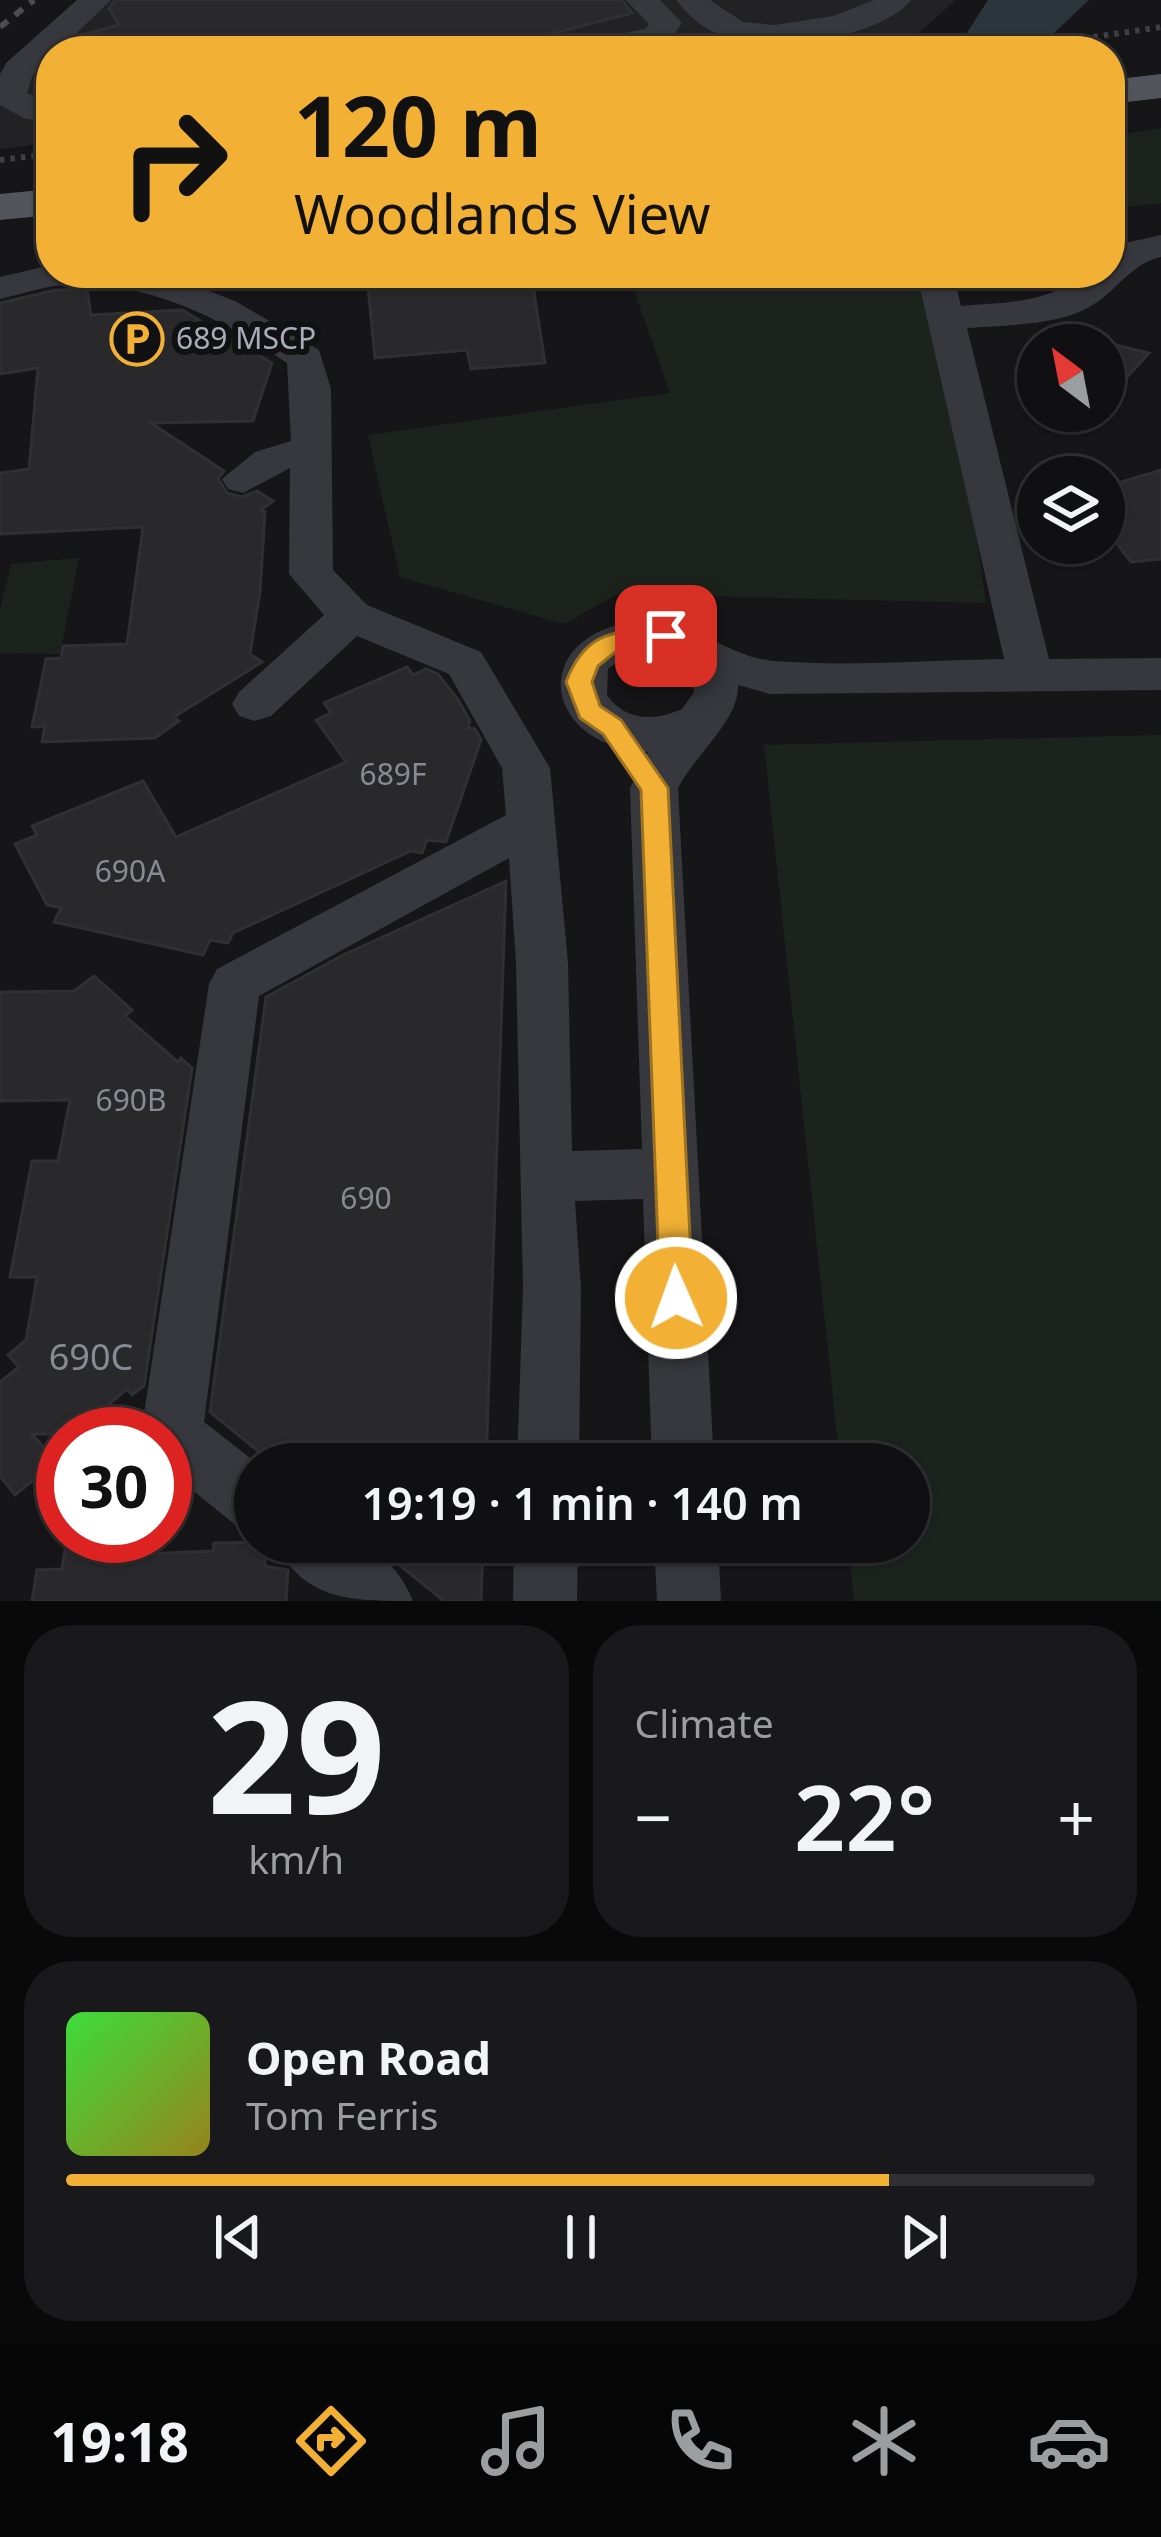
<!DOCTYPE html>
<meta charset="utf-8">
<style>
body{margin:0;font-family:"Noto Sans",sans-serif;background:#19191b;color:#f1f3f6;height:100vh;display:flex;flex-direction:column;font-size:45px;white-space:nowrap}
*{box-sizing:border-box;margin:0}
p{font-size:39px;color:#9c9d9f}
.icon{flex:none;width:66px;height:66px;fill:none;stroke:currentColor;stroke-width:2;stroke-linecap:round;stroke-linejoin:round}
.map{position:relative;height:1601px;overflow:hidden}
.side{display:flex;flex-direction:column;gap:24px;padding:24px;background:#09090a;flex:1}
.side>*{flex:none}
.top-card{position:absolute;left:36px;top:36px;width:1089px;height:252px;border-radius:48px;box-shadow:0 3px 9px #0004,0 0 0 3px #303032;background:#f2b134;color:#111;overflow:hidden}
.needle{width:78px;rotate:328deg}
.controls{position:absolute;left:1017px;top:324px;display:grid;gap:24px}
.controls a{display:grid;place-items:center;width:108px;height:108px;border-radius:50%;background:#101012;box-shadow:0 3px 9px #0004,0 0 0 3px #303032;font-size:60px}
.speed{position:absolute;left:36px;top:1407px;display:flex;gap:24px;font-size:60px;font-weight:700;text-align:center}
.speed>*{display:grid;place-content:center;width:156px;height:156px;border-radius:50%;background:#101012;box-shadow:0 3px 9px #0004,0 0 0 3px #303032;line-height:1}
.speed .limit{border:18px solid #d22;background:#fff;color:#111}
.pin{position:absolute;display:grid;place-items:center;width:102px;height:102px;color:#fff;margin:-51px;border-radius:24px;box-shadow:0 6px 18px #0006}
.me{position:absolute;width:132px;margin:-66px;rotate:358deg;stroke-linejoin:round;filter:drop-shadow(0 0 9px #0008)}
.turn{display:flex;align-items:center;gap:42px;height:252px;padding:0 60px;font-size:54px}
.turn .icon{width:156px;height:156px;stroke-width:2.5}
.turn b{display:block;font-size:84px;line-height:102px}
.big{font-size:90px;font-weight:600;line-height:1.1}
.side .card{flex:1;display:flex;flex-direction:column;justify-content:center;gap:18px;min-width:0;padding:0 42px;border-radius:48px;background:#19191b}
.side .dial{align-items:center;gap:0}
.dial b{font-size:156px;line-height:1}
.song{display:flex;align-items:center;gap:36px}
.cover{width:144px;height:144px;border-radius:18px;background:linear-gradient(135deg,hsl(120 70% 55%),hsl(50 70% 35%))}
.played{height:12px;border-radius:6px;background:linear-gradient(90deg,#f2b134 80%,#303032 80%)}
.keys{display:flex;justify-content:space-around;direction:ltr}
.heat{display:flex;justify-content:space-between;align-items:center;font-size:66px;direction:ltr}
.side .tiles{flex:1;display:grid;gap:24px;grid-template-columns:1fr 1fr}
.card:last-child{grid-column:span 2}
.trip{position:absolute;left:234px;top:1443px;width:696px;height:120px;border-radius:60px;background:#101012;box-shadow:0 3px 9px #0004,0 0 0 3px #303032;font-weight:600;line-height:120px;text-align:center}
.tabs{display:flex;height:192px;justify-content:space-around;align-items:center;background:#060607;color:#9c9d9f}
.tabs .icon{width:84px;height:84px}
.tabs .current{color:#f2b134}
.tabs b{font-size:54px;color:#f1f3f6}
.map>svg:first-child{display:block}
.built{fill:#222225}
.green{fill:#1c231d}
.water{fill:#2c353c}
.building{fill:#29292c;stroke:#303034;stroke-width:3}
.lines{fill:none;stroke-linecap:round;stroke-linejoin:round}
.path{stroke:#3d3f44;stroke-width:6;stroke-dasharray:4.5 6;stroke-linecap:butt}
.minor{fill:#37383d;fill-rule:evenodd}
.major{fill:#53555c;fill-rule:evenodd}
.rail{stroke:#4a4c52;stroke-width:6;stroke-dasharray:10 9;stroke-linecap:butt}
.route{fill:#f2b134;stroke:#9d7322;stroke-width:3}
.labels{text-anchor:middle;stroke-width:12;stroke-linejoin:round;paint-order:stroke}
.far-poi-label{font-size:30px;fill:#a8adb8;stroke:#111113;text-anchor:start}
.number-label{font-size:30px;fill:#888b94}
.near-number-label{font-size:36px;fill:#888b94}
</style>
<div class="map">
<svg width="1161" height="1601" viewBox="0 0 1161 1601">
<rect width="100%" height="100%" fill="#161618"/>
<path class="built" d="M80 0H956L903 47 864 51H51V143L0 149V72Z"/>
<g class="green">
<path d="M1161 128V203L1110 209V136Z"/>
<path d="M628 273H939L986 603 618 594 564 624 400 577 368 435 670 393Z"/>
<path d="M79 558 60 654 0 653V610L11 564Z"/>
<path d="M1161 735V1601H854L848 1542H909V1464H840L764 745Z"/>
</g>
<path class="water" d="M988 0H1089L1054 33 961 42Z"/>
<g class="building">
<path d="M115 0H622L632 13 485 51H64L81 35 119 25 109 8Z"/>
<path d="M458 273H531L545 363 471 369 467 350 375 358 368 287 459 279Z"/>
<path d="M87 289 91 315 182 310 272 363 253 421 151 423 224 471 218 478 227 493 242 497 257 491 273 501 261 510 265 512 260 592 250 654 262 662 174 717 179 721 155 738 42 742 45 726 32 727 46 659 61 658 63 646 127 644 143 527 0 534V473L29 469 38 368 0 374V303L56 290Z"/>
<path d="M1104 342 1149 353 1104 402Z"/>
<path d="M1161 470V559L1131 562 1112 537 1104 539V487Z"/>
<path d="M407 667 413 675 426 669 438 674 459 701 470 721 468 728 475 729 481 740 446 842 427 840 422 853 411 851 233 933 228 943 210 940 203 955 54 922 61 908 47 905 15 844 37 835 32 826 143 781 176 837 346 762 316 720 331 713 324 703Z"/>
<path d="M506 881 486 1464H274L210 1412 266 997 343 955Z"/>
<path d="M94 976 132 1010 125 1016 178 1062 181 1058 192 1068 144 1386 132 1395 127 1389 73 1434H32L56 1462 15 1495 0 1476V1382L19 1367 8 1355 26 1340 37 1277H10L32 1161H58L70 1100 0 1101V992L74 991Z"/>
<path d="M116 1541 115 1554H143L213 1551 214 1543 267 1542 265 1566 288 1570 286 1601H32L37 1570 62 1569 66 1543Z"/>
<path d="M371 1542H483L481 1601H444Z"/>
</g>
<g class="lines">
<g class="path">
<path d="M1000 51 1161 27"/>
<path d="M0 160 51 154"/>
</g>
<g class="minor">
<path d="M77 0H111L58 51H51V57L33 74 27 93 51 102V122L26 119 0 105V75L6 63Z"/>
<path d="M626 0H660L682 23 667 44 656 47 559 51 564 44 645 29 649 24Z"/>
<path d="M676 0H710L743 22 775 25 833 16 874 0H911C879 40 766 53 721 35 703 29 688 15 676 0Z"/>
<path d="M1161 235V257C1130 264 1117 291 1091 306 1057 326 1005 325 967 328L1049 659 1161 658V690L770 694 738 685C740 719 694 756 678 788L714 1464H652L643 1199 575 1201 581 1288 579 1464H517L523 1288 516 963 509 858 259 996 204 1422 258 1464 255 1532 233 1523 165 1468V1434H141L209 984 217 969 506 815 502 768 449 674 357 636 271 716 255 721 239 716 232 704 239 692 324 615 289 574 290 468 243 493 228 489 222 479 255 452 291 441 287 363C221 318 145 279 63 285 42 287 21 294 0 299V277L51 265V273H155L173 277 235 301 319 350 331 389 333 570 367 605 481 652 550 768 568 963 572 1151 642 1149 630 788 648 752C538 746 527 631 644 620 686 616 729 658 774 661 850 667 928 660 1004 659L917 274 953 273 961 306C1006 302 1049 304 1084 273H1110V253L1121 244ZM647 651C671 656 690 667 694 692L682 709C655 721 626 722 607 695L608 669 625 656Z"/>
<path d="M275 1542C337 1542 385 1533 413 1601 352 1601 303 1601 275 1542Z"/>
<path d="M514 1542H578L577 1601H513Z"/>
<path d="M654 1542H718L721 1601H657Z"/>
</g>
<g class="major">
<path d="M1161 74V98L1110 104V80Z"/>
<path d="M51 189V215L0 220V194Z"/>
</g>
<path class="rail" d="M0 27 34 0"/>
</g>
<path class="route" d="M666 627 678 636 675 643 618 650 598 666 592 682 600 706 621 720 668 788 693 1298 688 1308 676 1313 664 1308 660 1298 641 790 603 734 580 718 566 682C586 629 616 632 666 627Z"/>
<defs>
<g id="parking-ring" transform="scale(2.7)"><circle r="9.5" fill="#111113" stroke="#f2b134" stroke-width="1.5"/><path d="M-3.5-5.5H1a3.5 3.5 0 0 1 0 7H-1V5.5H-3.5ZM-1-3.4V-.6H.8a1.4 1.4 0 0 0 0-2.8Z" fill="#f2b134"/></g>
</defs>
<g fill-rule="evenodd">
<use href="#parking-ring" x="137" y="339"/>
</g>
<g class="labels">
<g class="far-poi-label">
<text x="176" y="349">689 MSCP</text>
</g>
<g class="number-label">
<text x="393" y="785">689F</text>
<text x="130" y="882">690A</text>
<text x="131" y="1111">690B</text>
<text x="366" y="1209">690</text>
</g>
<g class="near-number-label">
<text x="91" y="1370">690C</text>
</g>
</g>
</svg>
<div class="controls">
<a><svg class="needle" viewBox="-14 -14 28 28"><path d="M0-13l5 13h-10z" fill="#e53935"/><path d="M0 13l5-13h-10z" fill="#9c9d9f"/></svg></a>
<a><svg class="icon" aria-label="layers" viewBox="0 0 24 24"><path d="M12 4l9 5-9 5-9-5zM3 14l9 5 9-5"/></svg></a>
</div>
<div class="speed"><div class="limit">30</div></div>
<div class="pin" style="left:666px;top:636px;background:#d93025"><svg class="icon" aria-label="arrive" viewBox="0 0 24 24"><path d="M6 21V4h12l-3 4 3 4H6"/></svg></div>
<svg class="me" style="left:676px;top:1298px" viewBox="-20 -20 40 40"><circle r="17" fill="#f2b134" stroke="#fff" stroke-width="3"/><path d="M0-11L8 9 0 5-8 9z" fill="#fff"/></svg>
<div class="trip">19:19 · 1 min · 140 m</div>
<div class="top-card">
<div class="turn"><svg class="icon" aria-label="right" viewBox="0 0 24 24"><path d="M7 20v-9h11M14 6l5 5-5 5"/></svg><div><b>120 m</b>Woodlands View</div></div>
</div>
</div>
<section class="side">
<div class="tiles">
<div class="card dial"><b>29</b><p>km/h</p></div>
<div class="card"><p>Climate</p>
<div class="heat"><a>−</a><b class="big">22°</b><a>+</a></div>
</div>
<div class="card">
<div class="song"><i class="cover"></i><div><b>Open Road</b><p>Tom Ferris</p></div></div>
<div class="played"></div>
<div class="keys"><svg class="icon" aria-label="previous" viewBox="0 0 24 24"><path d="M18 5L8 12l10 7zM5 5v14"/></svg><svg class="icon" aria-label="pause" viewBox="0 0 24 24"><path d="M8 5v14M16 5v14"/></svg><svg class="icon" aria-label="next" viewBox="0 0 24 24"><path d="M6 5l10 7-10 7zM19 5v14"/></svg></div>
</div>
</div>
</section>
<nav class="tabs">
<b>19:18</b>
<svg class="icon current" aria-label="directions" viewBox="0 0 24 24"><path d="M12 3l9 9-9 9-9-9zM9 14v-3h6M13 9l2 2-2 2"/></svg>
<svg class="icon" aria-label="music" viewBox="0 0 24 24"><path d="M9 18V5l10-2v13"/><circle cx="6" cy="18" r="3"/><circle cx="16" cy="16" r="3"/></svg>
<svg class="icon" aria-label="phone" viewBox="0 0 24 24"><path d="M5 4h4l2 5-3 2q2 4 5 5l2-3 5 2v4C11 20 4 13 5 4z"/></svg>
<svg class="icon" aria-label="climate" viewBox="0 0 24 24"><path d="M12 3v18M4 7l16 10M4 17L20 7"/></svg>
<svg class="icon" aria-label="car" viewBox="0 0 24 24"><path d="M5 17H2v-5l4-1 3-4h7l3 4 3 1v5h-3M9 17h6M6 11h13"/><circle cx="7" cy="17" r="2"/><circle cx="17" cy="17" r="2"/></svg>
</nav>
